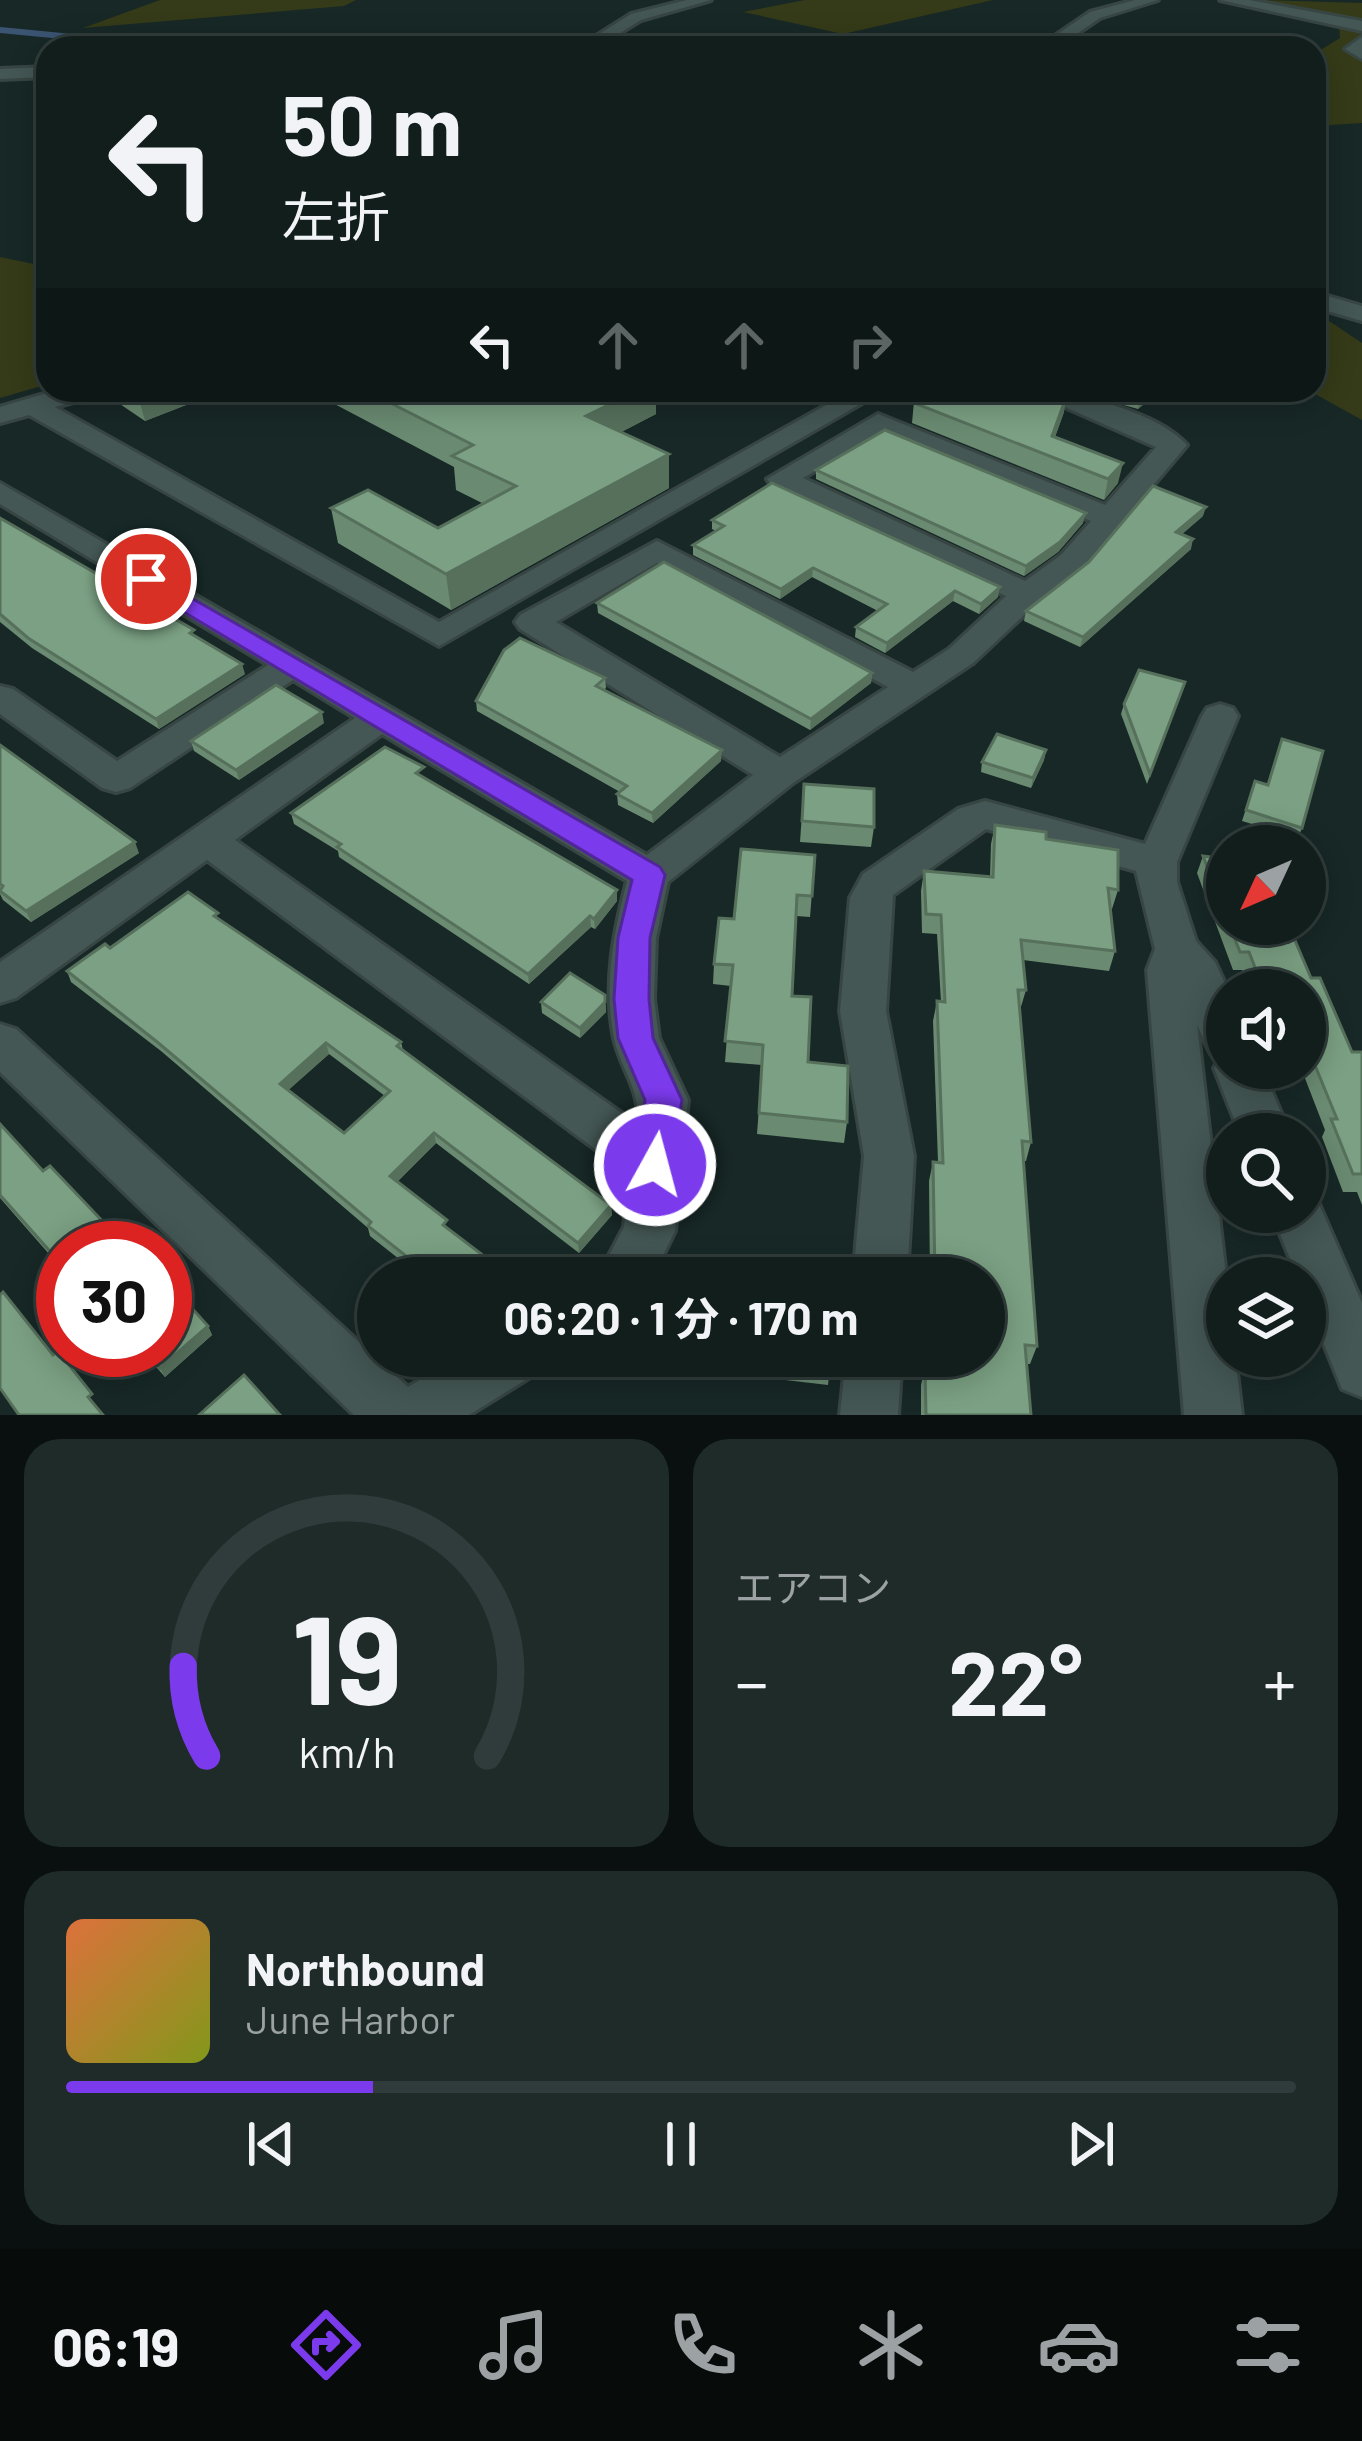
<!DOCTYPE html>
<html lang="ja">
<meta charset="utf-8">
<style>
body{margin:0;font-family:Barlow,"Noto Sans JP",sans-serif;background:#1e2b29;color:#f1f3f6;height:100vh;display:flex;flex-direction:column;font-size:45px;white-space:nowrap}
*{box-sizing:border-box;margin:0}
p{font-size:39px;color:#9ca2a3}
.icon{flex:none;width:66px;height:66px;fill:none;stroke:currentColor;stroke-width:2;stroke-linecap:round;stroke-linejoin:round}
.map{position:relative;height:1415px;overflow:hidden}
.side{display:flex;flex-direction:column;gap:24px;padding:24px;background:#09100f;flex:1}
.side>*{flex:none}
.top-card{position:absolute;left:36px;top:36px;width:1290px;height:366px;border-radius:36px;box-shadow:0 6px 30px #0003,0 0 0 3px #303c3b;background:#111e1c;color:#f1f3f6;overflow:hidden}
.needle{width:78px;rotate:226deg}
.controls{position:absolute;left:1206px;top:825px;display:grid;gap:24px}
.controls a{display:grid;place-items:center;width:120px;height:120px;border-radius:50%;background:#111e1c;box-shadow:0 6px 30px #0003,0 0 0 3px #303c3b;font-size:60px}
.speed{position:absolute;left:36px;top:1221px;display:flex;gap:24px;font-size:60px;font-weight:700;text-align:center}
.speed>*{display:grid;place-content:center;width:156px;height:156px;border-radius:50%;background:#111e1c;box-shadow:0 6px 30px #0003,0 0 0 3px #303c3b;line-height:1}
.speed .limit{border:18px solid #d22;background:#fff;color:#111}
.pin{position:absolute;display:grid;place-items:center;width:102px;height:102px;color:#fff;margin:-51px;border:6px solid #fff;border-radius:50%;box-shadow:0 3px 12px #0007}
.me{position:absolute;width:132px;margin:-66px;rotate:7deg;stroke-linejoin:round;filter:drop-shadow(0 0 9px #0008)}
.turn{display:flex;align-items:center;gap:42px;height:252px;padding:0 48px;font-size:54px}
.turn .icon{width:156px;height:156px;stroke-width:2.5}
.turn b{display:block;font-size:84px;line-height:102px}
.lanes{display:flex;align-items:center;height:114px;padding:0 48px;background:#0003;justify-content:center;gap:60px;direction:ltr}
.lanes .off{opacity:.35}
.big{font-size:90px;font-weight:700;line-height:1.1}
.side .widget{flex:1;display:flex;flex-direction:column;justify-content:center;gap:18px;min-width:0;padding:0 42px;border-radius:36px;background:#1e2b29}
.side .dial{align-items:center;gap:0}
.dial svg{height:312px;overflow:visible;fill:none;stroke:#303c3b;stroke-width:7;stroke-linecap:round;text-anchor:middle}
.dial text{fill:#f1f3f6;stroke:none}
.song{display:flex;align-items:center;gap:36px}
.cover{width:144px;height:144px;border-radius:18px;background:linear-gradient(135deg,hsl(20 70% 55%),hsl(70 70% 35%))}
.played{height:12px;border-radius:6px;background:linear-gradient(90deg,#7c3aed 25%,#303c3b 25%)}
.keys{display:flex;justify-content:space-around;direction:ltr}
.heat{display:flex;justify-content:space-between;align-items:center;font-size:66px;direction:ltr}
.side .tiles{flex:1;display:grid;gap:24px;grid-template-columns:1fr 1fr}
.widget:last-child{grid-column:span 2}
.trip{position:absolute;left:357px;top:1257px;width:648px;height:120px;border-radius:60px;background:#111e1c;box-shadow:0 6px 30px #0003,0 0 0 3px #303c3b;font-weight:700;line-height:120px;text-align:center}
.tab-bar{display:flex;height:192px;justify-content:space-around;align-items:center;background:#070c0b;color:#9ca2a3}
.tab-bar .icon{width:84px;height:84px}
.tab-bar .active{color:#7c3aed}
.tab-bar b{font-size:54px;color:#f1f3f6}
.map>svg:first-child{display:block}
.green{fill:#353b18}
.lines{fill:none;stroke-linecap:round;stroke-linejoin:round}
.stream{stroke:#3b5472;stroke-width:6}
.minor-casing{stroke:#374543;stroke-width:6}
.minor{fill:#445754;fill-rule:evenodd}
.wall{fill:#6a8a71;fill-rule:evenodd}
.shaded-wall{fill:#56705c}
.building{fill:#7ba083;stroke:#56705c;stroke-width:3;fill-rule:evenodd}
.route{fill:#7c3aed;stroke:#51269a;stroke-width:3}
</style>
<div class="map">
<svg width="1362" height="1415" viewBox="0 0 1362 1415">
<rect width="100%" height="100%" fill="#172826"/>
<g class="green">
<path d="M160 0H356L344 6 83 28Z"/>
<path d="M805 0H993L843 34 743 12Z"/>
<path d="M1264 0 1362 3V123L1314 126V54L1340 38 1339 24 1327 15Z"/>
<path d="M0 257 48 267V384L0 398Z"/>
<path d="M1314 311 1362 343V420L1308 390H1314Z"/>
</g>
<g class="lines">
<path class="stream" d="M0 30 155 45 346 46"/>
<g class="minor-casing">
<g id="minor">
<path d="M687 0H711L641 20 596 48H577L631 14Z"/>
<path d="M1135 0H1158L1100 18 1056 48H1037L1090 12Z"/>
<path d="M1220 0H1249L1362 21V31Z"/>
<path d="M1362 37V59L1345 49Z"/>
<path d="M48 67V77L0 79V69Z"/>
<path d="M1314 292 1362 306V321L1314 307Z"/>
<path d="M57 390H99L95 396 55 407 439 622 853 390H885L439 646 29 415 0 423V407Z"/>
<path d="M1026 390C1070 390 1157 411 1187 445L1083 569 1039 601 973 663 793 783 668 882 656 938 654 999 659 1038 688 1100 675 1231 652 1278H597L624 1227 630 1175 207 860 16 998 0 1003V962L355 718 293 680 130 788 116 792 102 788 0 714V686L13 689 117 761 268 665 0 504V483L647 855 753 775 520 629 515 622 520 615 657 541 913 672 949 649 1006 596 771 485 767 479 878 414 1105 505 1156 447ZM880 433 1091 521 1061 555 1025 581 803 478ZM657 563 888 687 780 757 556 622ZM382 734 627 881C614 931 604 982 613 1033 618 1067 642 1088 637 1124L235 840Z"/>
<path d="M1220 704 1233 708 1238 716 1177 862V882L1196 941 1215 962 1228 990 1227 1068H1262L1290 1134H1240L1214 1068 1220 1058 1211 1054 1197 1025 1227 1285V1356H1235L1242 1415H1184L1147 970 1155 949 1136 871 986 829 893 895 886 1011 914 1156 907 1278H853L864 1156 840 1011 850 898 863 874 958 809 985 801 1145 844 1202 716 1207 708Z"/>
<path d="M0 1024 16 1029 408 1387 460 1356H540L532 1376 469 1415H354L0 1072Z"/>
<path d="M1305 1191 1315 1195 1362 1303V1397L1342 1389 1305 1297V1278H1298L1271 1212H1305Z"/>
<path d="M846 1356H902L898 1415H840Z"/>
</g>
</g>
<use href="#minor" class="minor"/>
</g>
<g class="wall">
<path d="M108 390H221L222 391 145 421 111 398Z"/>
<path d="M308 390H656V414L621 432 669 454V488L451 610 338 543 331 508 438 528 484 504 456 490 454 467Z"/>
<path d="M915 390H1063L1064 412 1055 437 1118 483 1104 500 912 423Z"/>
<path d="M1069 390H1161L1138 409Z"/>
<path d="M816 470 1083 523 1058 552 1024 576 816 479Z"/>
<path d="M1203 516 1182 534 1191 549 1080 647 1024 621 1026 611Z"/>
<path d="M0 518 196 637 245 674 159 729 32 648 0 622Z"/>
<path d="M712 520 998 597 979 614 953 601 885 653 855 637 856 627 878 611 812 577 780 599 693 555V545L716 531 712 529Z"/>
<path d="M597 603 872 673 871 683 810 730 598 613Z"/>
<path d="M605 678 606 688 604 690 721 761 653 823 618 805 617 794 620 792 477 711 476 701Z"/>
<path d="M1185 682 1147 784 1121 714 1124 704Z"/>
<path d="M324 723 239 780 194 751 191 741Z"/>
<path d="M0 745 139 853 31 922 3 900 0 894Z"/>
<path d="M1046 750 1044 760 1031 788 981 772 982 762Z"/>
<path d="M425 778 617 890V901L595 929 591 927 529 984 339 857 338 851 294 824 291 813Z"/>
<path d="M1255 781 1267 785 1302 828 1298 838 1242 821Z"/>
<path d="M804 784 874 827 871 847 800 842Z"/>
<path d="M995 825 1046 839 1118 890 1112 909H1110L1115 951 1109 971 1023 960 1026 990 1020 1010 1031 1142 1026 1161H1023L1037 1346 1030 1364H1026L1031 1415H921V1385L925 1368H932L931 1356H984V1278H930L929 1181 933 1162H938L933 1021 937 1001 941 1002 937 934 922 933 921 891 924 871 990 877 991 844Z"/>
<path d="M815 855 810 917 796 916 792 996 808 1062 847 1122 844 1143 757 1134 762 1065 725 1062 731 986 713 984 714 964 734 919Z"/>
<path d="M1203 856 1227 859V924H1288L1311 978 1352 1052H1362V1205L1357 1192H1343L1322 1137 1325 1130 1301 1068H1305V990H1249L1242 970H1233L1197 873Z"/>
<path d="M221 921 401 1042 403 1050 611 1205 612 1215 579 1253 436 1143 398 1181 449 1229 513 1278H423L370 1236 368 1228 161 1051 71 982 67 971 110 948ZM329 1054 385 1096 344 1133 288 1090Z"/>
<path d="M605 995 606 1012 580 1038 542 1013 541 1002Z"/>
<path d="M0 1124 63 1248V1270L0 1198Z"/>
<path d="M208 1326 212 1335 165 1377 141 1350H165Z"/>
<path d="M728 1356H831L828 1385 727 1373Z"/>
</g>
<g class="shaded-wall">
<path d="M174 390H221L222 391 145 421 140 403Z"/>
<path d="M639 390H656V414L587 450 586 416Z"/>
<path d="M1142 390H1161L1138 409Z"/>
<path d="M1068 392 1064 412 1048 456 1052 436Z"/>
<path d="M669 454V488L451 610 446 574Z"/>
<path d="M1123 463 1118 483 1104 500 1108 479Z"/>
<path d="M1206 507 1203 516 1173 542 1176 532Z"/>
<path d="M1086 513 1083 523 1058 552 1024 576 1026 566Z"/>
<path d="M1193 539 1191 549 1080 647 1083 637Z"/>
<path d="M813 568 812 577 780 599 781 589Z"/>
<path d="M1000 587 998 597 979 614 981 604Z"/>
<path d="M955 591 953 601 885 653 887 643Z"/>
<path d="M242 664 245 674 159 729 156 719Z"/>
<path d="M872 673 871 683 810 730 811 719Z"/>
<path d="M322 712 324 723 239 780 236 770Z"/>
<path d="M722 750 721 761 653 823 652 813Z"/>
<path d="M1046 750 1044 760 1031 788 1033 778Z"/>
<path d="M135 842 139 853 31 922 26 911Z"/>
<path d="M617 890V901L595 929 594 919Z"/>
<path d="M590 916 591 927 529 984 528 974Z"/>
<path d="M605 1002 606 1012 580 1038V1028Z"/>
<path d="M326 1043 329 1054 283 1095 280 1084Z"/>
<path d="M434 1133 436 1143 393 1186 390 1176Z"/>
<path d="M611 1205 612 1215 579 1253 578 1243Z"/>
<path d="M208 1326 212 1335 165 1377 160 1368Z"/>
</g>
<g class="building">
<path d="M120 390H174L140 403Z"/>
<path d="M365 390H639L586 416 669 454 446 574 331 508 368 490 438 528 516 486 452 456 473 445Z"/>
<path d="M920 390H1064L1068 392 1052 436 1123 463 1108 479 914 403 929 394Z"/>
<path d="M885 430 1086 513 1060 542 1026 566 816 470Z"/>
<path d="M772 483 1000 587 981 604 955 591 887 643 856 627 887 604 813 568 781 589 693 545 724 526 712 520Z"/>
<path d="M1153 486 1206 507 1176 532 1193 539 1083 637 1026 611 1089 562Z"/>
<path d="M0 518 194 630 190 633 242 664 156 719 28 638 0 614Z"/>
<path d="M664 562 872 673 811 719 597 603Z"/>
<path d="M520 638 605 678 596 686 722 750 652 813 617 794 627 786 476 701 504 650Z"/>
<path d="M1139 670 1185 682 1150 774 1124 704Z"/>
<path d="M276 685 322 712 236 770 191 741Z"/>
<path d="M997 734 1046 750 1033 778 982 762Z"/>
<path d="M1282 739 1323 751 1302 828 1246 810 1255 781 1268 785Z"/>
<path d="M0 745 135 842 26 911 0 891 3 886 0 884Z"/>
<path d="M385 747 424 767 416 773 617 890 594 919 590 916 528 974 337 847 341 844 291 813Z"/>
<path d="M804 784 874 789V827L802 821Z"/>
<path d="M995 825 1046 832V839L1118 850V890L1108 888 1115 951 1021 940 1026 990H1018L1031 1142 1022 1141 1037 1346 1025 1345 1031 1415H926L925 1368 936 1369V1356H984V1278H935L933 1162 943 1163 937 1001 945 1002 941 915 926 914 924 871 993 877Z"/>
<path d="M741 849 815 855 812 896 797 895 792 996 811 997 808 1062 848 1066 847 1122 759 1113 763 1045 725 1041 733 965 714 964 719 918 734 919Z"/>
<path d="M1203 856 1227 859V918Z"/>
<path d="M188 892 218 913 214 916 401 1042 397 1046 611 1205 578 1243 434 1133 390 1176 447 1220 443 1225 513 1278H434L368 1226 371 1222 156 1041 67 971 105 944 110 948ZM326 1043 390 1091 344 1133 280 1084Z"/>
<path d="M1229 924H1288L1311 978H1320L1352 1052H1362V1174H1353L1331 1119H1337L1305 1041V990H1264L1249 952H1240Z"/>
<path d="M570 973 605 995V1002L580 1028 541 1002Z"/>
<path d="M0 1124 43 1171 50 1166 128 1248H63V1266L0 1195Z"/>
<path d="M172 1286 208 1326 160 1368 145 1350H165V1287L168 1290Z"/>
<path d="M3 1292 53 1355 58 1351 92 1394 88 1397 103 1415H19L0 1388V1295Z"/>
<path d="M744 1356H831L830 1365Z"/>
<path d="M244 1375 280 1415H199Z"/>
</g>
<path class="route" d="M146 572 660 867 665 875 650 938 649 999 653 1038 682 1100 669 1177 655 1182 642 1177 636 1165 645 1100 618 1038 614 999 618 938 632 880 137 584 134 579Z"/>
</svg>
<div class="controls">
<a><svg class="needle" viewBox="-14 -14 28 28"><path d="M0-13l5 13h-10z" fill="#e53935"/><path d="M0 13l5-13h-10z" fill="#9ca2a3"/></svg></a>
<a><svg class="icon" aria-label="sound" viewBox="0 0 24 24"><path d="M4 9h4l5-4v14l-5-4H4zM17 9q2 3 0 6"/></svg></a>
<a><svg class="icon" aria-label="search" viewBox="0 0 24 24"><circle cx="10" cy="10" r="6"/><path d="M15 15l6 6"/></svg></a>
<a><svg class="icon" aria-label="layers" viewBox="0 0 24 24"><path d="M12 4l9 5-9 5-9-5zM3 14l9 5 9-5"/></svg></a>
</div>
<div class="speed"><div class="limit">30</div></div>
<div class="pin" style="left:146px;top:579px;background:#d93025"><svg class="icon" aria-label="arrive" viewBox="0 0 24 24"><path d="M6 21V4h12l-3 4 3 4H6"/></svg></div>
<svg class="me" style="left:655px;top:1165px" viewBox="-20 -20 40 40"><circle r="17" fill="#7c3aed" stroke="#fff" stroke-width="3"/><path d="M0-11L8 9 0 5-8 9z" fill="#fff"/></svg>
<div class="trip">06:20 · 1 分 · 170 m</div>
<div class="top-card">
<div class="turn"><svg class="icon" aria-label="left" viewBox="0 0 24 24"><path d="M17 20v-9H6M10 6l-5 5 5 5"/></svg><div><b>50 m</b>左折</div></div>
<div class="lanes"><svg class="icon" aria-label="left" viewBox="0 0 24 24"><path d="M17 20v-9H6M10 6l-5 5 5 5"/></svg><svg class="icon off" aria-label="ahead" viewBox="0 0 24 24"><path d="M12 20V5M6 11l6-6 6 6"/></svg><svg class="icon off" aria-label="ahead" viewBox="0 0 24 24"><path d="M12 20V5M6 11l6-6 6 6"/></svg><svg class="icon off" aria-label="right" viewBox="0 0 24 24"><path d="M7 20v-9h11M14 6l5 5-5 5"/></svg></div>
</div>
</div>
<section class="side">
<div class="tiles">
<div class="widget dial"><svg viewBox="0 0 100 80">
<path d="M14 69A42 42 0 1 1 86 69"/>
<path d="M14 69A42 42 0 0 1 8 46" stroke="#7c3aed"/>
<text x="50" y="56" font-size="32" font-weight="700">19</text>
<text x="50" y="72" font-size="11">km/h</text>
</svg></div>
<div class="widget"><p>エアコン</p>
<div class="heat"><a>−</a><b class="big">22°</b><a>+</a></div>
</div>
<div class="widget">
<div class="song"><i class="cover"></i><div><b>Northbound</b><p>June Harbor</p></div></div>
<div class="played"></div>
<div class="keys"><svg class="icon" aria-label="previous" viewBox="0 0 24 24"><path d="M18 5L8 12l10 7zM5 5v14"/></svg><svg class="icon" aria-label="pause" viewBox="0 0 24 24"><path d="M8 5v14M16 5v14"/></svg><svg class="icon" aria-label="next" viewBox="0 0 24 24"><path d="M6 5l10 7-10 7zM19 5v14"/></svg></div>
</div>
</div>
</section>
<nav class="tab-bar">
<b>06:19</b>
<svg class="icon active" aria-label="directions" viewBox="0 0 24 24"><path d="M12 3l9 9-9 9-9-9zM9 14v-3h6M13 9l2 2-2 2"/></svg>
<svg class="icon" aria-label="music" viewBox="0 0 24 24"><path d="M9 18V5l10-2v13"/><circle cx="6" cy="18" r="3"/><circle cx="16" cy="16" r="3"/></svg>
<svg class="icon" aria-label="phone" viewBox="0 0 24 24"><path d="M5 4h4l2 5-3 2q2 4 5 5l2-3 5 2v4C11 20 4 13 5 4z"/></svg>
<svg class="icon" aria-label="climate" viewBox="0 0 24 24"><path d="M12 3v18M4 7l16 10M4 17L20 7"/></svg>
<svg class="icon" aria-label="car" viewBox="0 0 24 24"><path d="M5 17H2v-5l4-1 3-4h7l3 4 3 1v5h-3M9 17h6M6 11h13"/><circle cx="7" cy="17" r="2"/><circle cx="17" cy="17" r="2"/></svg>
<svg class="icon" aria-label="filters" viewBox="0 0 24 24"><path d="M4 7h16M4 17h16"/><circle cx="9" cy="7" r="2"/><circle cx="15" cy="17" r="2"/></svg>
</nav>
